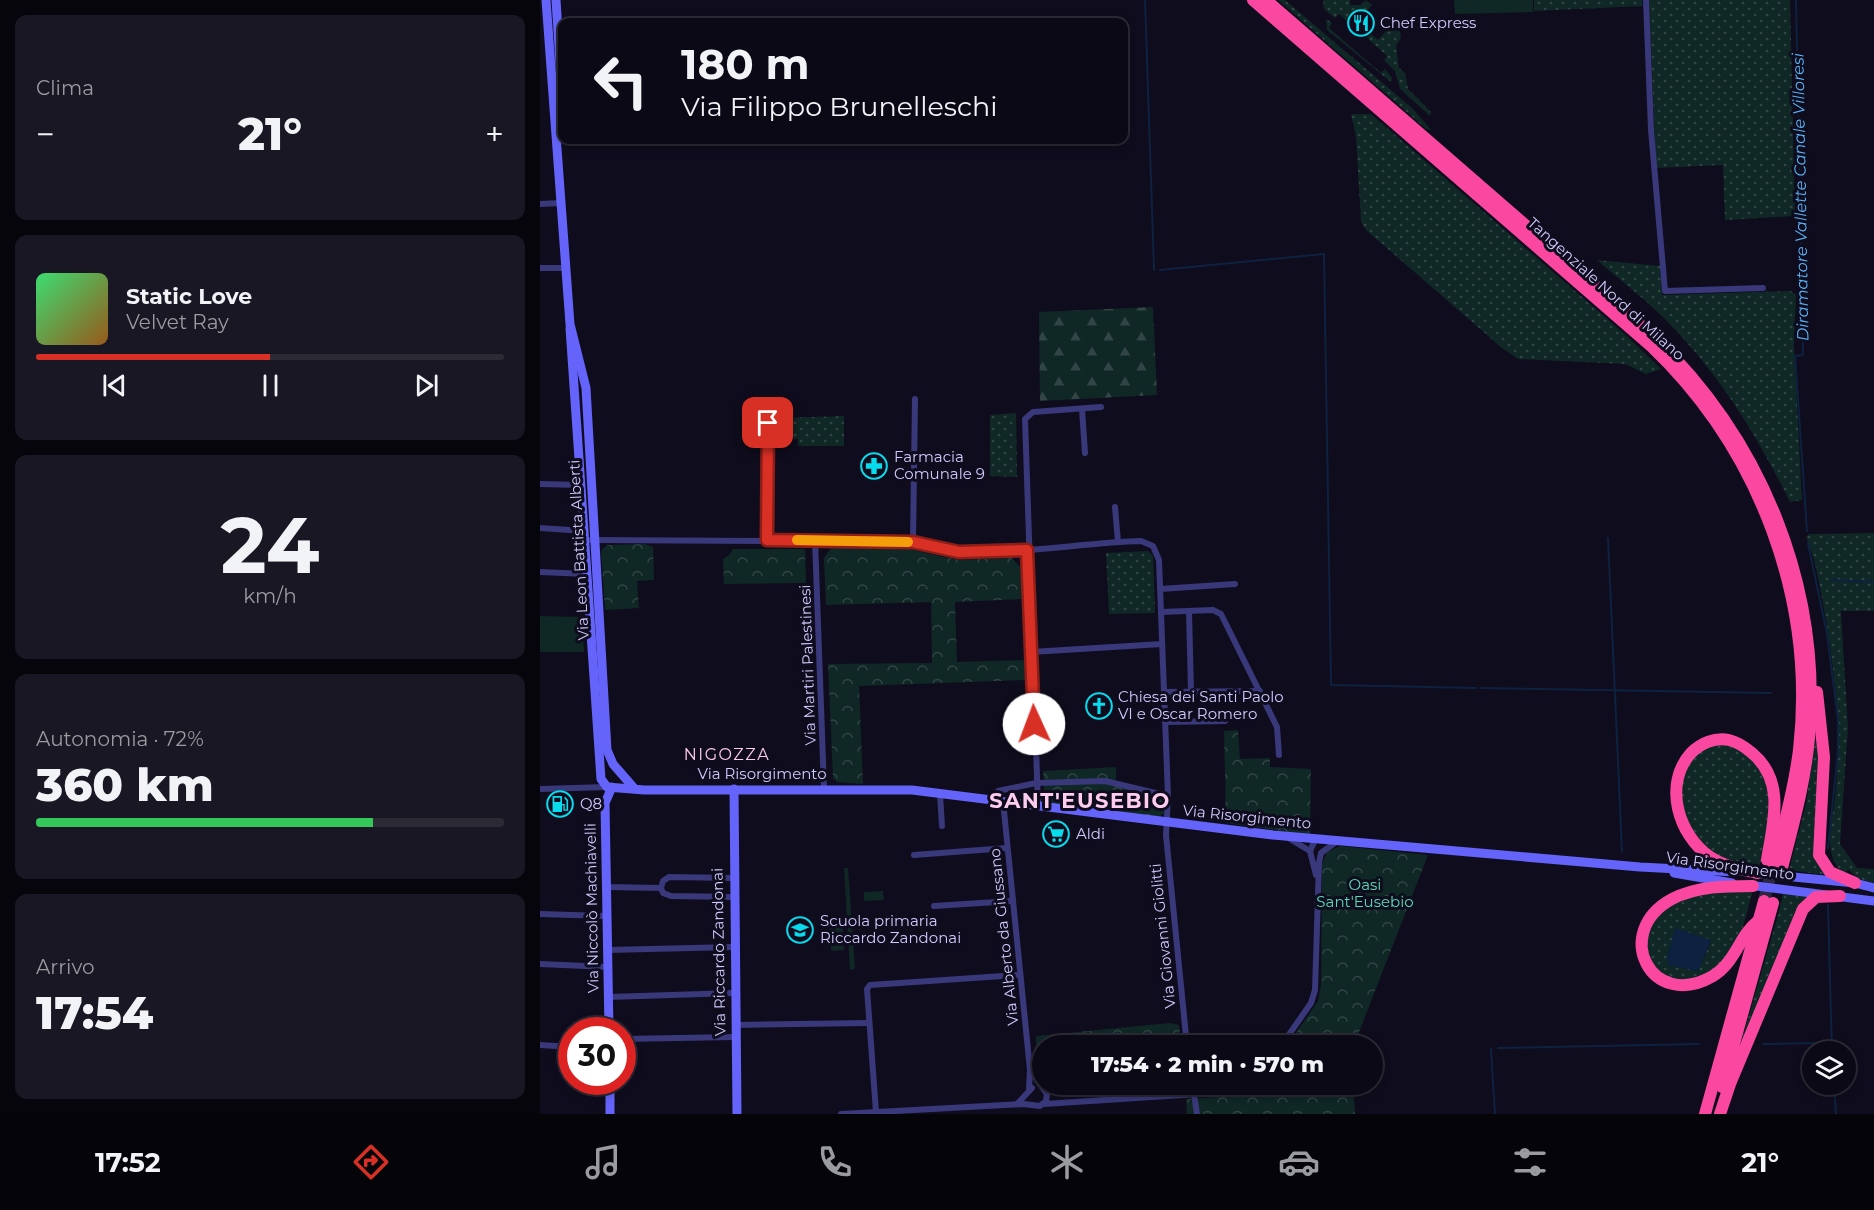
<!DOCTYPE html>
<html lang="it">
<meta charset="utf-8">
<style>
body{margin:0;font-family:Montserrat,sans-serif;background:#191723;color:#f1f3f6;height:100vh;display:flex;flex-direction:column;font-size:22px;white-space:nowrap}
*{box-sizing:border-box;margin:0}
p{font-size:20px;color:#9a9aa1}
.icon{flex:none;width:33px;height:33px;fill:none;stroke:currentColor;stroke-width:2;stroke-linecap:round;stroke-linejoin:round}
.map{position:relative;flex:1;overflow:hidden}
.details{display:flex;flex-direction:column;gap:15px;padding:15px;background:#06050c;width:540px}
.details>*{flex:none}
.banner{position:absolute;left:18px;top:18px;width:570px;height:126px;border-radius:12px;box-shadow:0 3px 9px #0003,0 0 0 2px #2b2a35;background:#0b0916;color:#f1f3f6;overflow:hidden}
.buttons{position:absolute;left:1262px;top:1041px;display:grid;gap:12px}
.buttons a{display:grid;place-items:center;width:54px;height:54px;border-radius:50%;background:#0b0916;box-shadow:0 3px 9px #0003,0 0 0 2px #2b2a35;font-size:30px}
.speed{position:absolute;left:18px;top:1017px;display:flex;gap:12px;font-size:30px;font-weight:700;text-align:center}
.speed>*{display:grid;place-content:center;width:78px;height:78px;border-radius:50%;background:#0b0916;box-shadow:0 3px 9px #0003,0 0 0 2px #2b2a35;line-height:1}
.speed .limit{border:9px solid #d22;background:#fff;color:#111}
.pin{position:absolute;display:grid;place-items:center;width:51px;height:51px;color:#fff;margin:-26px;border-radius:12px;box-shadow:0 3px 9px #0006}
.me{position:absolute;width:66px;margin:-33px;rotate:358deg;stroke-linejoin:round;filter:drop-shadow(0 0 4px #0008)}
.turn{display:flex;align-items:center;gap:21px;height:126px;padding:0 24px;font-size:27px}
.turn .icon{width:78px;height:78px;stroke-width:2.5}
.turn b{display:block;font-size:42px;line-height:51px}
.big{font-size:45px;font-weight:800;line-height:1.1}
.details .widget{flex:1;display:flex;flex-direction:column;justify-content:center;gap:9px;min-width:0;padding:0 21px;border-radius:12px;background:#191723}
.details .dial{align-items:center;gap:0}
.dial b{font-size:78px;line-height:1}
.song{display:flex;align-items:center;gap:18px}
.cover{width:72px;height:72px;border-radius:9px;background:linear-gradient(135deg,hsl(140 70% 55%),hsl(30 70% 35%))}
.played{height:6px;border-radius:3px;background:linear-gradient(90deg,#d93025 50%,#2b2a35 50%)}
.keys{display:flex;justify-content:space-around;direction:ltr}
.heat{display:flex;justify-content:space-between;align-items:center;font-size:33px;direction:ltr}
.charge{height:9px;border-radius:4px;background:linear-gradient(90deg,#34c759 72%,#2b2a35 0)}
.trip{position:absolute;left:492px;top:1035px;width:351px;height:60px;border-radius:30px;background:#0b0916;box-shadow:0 3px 9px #0003,0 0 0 2px #2b2a35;font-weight:800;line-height:60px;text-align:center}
.tabs{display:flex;height:96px;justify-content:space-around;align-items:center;background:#040409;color:#9a9aa1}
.tabs .icon{width:42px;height:42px}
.tabs .current{color:#d93025}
.tabs b{font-size:27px;color:#f1f3f6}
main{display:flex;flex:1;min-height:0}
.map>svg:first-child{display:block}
.grass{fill:url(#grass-dots);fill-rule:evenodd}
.forest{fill:url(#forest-firs)}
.park{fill:url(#park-crowns)}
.pitch{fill:#0f2725}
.water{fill:#0d2240}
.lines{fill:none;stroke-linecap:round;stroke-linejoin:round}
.stream{stroke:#0d2240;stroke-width:2}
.highway-tunnel{stroke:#2c283f;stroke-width:12;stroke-dasharray:12 6;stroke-linecap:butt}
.street{stroke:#39387b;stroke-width:6}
.secondary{stroke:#6464fb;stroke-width:9}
.highway{stroke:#fa48a1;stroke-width:12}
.route-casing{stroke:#8d1f18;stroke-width:15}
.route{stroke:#d93025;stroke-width:10}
.slow{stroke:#f59e0b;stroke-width:10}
.labels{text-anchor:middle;stroke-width:6;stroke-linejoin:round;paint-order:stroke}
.poi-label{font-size:15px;fill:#cfcafd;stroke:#0f0c1d;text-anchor:start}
.street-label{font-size:15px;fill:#cfcafd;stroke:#0f0c1d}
.park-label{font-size:15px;fill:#59dab7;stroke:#0f0c1d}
.water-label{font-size:16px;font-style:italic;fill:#5bb4fa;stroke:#0f0c1d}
.neighbourhood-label{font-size:16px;letter-spacing:1.5px;fill:#feccec;stroke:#0f0c1d}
.district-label{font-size:21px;font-weight:bold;letter-spacing:1.5px;fill:#feccec;stroke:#0f0c1d}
</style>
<main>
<section class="details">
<div class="widget"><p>Clima</p>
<div class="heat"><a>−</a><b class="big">21°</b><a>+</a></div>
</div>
<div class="widget">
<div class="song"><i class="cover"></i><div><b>Static Love</b><p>Velvet Ray</p></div></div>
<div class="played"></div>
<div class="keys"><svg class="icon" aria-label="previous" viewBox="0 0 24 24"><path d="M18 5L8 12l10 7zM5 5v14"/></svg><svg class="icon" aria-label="pause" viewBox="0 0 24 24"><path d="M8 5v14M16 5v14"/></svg><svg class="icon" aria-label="next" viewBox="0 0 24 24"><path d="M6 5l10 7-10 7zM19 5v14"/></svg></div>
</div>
<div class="widget dial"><b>24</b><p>km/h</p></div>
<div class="widget"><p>Autonomia · 72%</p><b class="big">360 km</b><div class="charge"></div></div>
<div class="widget"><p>Arrivo</p><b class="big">17:54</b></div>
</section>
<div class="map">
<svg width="1334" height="1114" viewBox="0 0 1334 1114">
<defs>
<pattern id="grass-dots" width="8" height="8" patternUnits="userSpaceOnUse" patternTransform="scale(1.5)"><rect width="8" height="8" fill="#0f2725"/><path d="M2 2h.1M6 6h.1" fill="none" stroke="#314546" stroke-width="1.8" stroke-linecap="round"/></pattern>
<pattern id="forest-firs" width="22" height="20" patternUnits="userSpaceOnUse" patternTransform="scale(1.5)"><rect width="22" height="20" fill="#0f2725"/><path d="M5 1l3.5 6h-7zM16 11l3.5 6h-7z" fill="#314546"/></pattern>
<pattern id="park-crowns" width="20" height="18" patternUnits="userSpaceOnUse" patternTransform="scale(1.5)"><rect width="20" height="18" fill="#0f2725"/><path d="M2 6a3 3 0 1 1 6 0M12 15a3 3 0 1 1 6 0" fill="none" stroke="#314546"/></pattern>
</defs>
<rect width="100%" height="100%" fill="#0f0c1d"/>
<g class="grass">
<path d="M738 0H745L872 108 892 131 885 128Z"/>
<path d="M783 0H810V5H820L826 0 832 5 817 22 824 28 820 33 799 14 795 18 784 9Z"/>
<path d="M994 0H1102L1103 6 994 11Z"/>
<path d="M1109 0H1250L1255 216 1185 220 1183 165 1116 168Z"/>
<path d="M850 18 859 27 861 38 856 46 859 68 865 73 868 89 891 112 890 116 860 89 855 71 844 60 847 56 827 38 831 34 838 40 852 24 848 20Z"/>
<path d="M786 19 792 23 789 28 841 73 845 69 852 78 851 82 787 30Z"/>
<path d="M811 114H831L1088 337 1121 369 1106 374 1085 364 978 359 962 348 826 230 821 222 816 136Z"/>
<path d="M1057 260 1120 266 1122 295 1251 291 1256 295 1254 345 1262 500 1250 502C1217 435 1179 374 1126 320 1105 299 1080 280 1057 260Z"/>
<path d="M476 413 477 477 450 476V415Z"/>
<path d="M304 416V446H258V439H240L242 418Z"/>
<path d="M1334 533V611H1301L1308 728 1300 844 1317 868 1334 869V883L1317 878 1309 870 1303 873C1282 855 1292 823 1295 799 1302 732 1295 670 1283 604 1279 582 1275 557 1266 537L1269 534Z"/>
<path d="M608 551 613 556 615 613 569 614 566 553Z"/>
<path d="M1277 727 1285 875 1249 870 1266 804Z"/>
<path d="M1168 744H1192L1220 766 1230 788V825L1219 868 1174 857 1146 826 1140 792 1148 763Z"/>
<path d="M1213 890 1202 931 1177 969 1139 983 1116 974 1103 947 1116 914 1152 894ZM1135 928 1171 941 1158 971 1128 965Z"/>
<path d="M1243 893 1268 895 1197 1056 1239 912Z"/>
</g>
<path class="forest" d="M613 307 617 395 500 401 499 312Z"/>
<g class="park">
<path d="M105 544 113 547 114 580 97 581 99 608 65 610 61 551 67 545Z"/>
<path d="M291 548 368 549 418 560 472 558 481 568V599L415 602 417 662 484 660 485 680 319 686 323 784 297 782 293 778 288 664 392 663 391 602 286 605 284 558Z"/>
<path d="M193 549H265L266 583 184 584 183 559 189 555Z"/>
<path d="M698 730 700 759 730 758V767L771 769 770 835 686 823 684 731Z"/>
<path d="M576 767V784L624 797V813L619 817 505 803 503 771Z"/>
<path d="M800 846 888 855 814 1045 747 1046 778 1001 781 985 782 864 787 852Z"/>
<path d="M630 1023 639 1025 641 1045 502 1046V1075L497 1067 496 1036Z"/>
<path d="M512 1085H630L520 1095Z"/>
<path d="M718 1085H813L815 1114H647L646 1099 694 1096Z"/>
</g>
<g class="pitch">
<path d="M914 0H993V12L915 14Z"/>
<path d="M0 616 42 617 44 652H0Z"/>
<path d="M304 868H308L315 969 310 970Z"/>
<path d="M343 891 344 900 324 901V892Z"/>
<path d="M303 925 304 950 291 951 290 926Z"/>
</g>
<path class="water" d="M1135 928 1171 940 1158 971 1128 965 1127 957Z"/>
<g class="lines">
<g class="stream">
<path d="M605 0 614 270"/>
<path d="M1256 0 1263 355 1255 356 1267 531"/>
<path d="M620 270 784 254 791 685 936 688"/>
<path d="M1068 538 1082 852"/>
<path d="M1268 543 1287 634 1298 719V752L1288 848"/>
<path d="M1291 580 1334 582"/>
<path d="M941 688 1231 693"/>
<path d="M1288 905 1292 1052"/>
<path d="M1223 1044 1281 1043"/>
<path d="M958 1048 1159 1044"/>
<path d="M951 1049 955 1114"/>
<path d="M1294 1084 1296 1114"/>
</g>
<path class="highway-tunnel" d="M1224 901 1233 865"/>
<g class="street">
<path d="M1106 0 1111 130 1125 291 1223 288"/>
<path d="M0 204 22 203"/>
<path d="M0 268H26"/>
<path d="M542 409 545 453"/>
<path d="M0 484 40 485"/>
<path d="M575 507 578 542"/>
<path d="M0 528 44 531"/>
<path d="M51 540 373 542C448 563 525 543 601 541L613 546 619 560 628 796 626 835 647 1046"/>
<path d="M227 540 228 423"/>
<path d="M275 540 284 789"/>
<path d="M373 542 375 399"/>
<path d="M0 572 47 574"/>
<path d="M620 589 695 584"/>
<path d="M649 611 651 691"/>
<path d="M621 612 673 610 681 614 737 727 739 755"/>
<path d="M491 652 622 644"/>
<path d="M624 692 720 691"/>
<path d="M625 722 685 721"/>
<path d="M0 789 67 787"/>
<path d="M458 791 496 783 565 781 628 796"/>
<path d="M400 794 402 826"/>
<path d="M463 801 490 1070 489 1090"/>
<path d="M498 806 485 419 493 412 561 407"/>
<path d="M750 839 770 851"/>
<path d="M775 840 770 851 776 875"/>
<path d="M374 855 467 848"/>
<path d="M66 887 121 888"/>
<path d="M121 888 123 881 129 877 193 878"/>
<path d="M121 888 123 893 131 896 193 897"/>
<path d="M394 906 472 901"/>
<path d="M0 914 66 916"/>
<path d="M67 950 194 947"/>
<path d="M0 964 68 967"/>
<path d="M68 997 195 993"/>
<path d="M195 1025 329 1023"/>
<path d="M82 1039 195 1037"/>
<path d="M0 1045 32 1047"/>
<path d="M741 1046 771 1003 775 990 779 863 781 853 796 842"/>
<path d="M654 1094 657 1114"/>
<path d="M633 1095 635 1089 648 1084"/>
<path d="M477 1104 492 1088"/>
<path d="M504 1104 689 1092 710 1084"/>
<path d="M336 1112 327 989 330 985 479 975"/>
<path d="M301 1114 484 1104 500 1106 506 1101 507 1094 492 1073"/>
</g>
<g class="secondary">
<path d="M6 0 30 324 46 388 67 750 73 764 93 787"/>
<path d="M16 0 21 78 20 118"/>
<path d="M30 328 61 779 67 787 104 790H372L733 835 1100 867 1196 872"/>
<path d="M194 789 197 1114"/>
<path d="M1134 873 1192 883"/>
<path d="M1213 873 1315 883 1334 888"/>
<path d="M1208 885 1334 901"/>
<path d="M69 1030 65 803 72 787"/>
<path d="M70 1082V1114"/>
</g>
<g class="highway">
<path d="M713 0 1111 346C1220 450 1276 600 1259 750 1254 789 1244 827 1233 865"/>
<path d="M726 0 1113 336C1222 440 1282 587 1269 738 1265 783 1253 825 1242 868"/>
<path d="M1277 692 1284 757 1279 855 1290 872 1315 883"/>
<path d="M1217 873C1201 869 1184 867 1170 857 1138 835 1123 784 1151 753 1161 743 1175 737 1189 740 1198 742 1205 747 1212 753 1246 781 1233 823 1227 860"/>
<path d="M1213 886C1186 886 1157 886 1132 899 1071 932 1111 1012 1173 976 1196 962 1199 936 1218 921"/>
<path d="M1182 1087 1233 903"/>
<path d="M1165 1114 1224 901"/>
<path d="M1180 1114 1190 1084 1263 909 1276 897 1300 896"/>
</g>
</g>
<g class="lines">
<g class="route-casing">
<path id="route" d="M228 423 227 540 373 542 419 552 487 550 494 724"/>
</g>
<use href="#route" class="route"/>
<path class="slow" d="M257 540 368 542"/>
</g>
<defs>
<g id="restaurant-ring" transform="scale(1.35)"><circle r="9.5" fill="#0f0c1d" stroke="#07dbec" stroke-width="1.5"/><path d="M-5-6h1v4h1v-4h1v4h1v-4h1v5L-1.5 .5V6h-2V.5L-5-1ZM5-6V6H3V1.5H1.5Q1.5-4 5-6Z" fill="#07dbec"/></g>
<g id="pharmacy-ring" transform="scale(1.35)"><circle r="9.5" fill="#0f0c1d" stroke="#07dbec" stroke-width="1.5"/><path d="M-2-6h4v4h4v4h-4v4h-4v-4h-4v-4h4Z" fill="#07dbec"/></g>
<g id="church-ring" transform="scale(1.35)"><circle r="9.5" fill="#0f0c1d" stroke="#07dbec" stroke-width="1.5"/><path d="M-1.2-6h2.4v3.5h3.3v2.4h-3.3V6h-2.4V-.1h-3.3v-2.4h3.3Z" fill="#07dbec"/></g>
<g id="fuel-ring" transform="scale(1.35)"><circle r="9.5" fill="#0f0c1d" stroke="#07dbec" stroke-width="1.5"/><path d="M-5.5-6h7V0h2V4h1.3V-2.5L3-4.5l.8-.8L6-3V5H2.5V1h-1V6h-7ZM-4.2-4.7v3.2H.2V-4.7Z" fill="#07dbec"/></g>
<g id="supermarket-ring" transform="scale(1.35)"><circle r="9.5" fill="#0f0c1d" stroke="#07dbec" stroke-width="1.5"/><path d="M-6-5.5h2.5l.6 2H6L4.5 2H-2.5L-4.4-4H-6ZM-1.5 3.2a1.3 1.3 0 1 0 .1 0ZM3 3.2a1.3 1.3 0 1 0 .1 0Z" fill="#07dbec"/></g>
<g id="school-ring" transform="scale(1.35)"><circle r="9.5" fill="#0f0c1d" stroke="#07dbec" stroke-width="1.5"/><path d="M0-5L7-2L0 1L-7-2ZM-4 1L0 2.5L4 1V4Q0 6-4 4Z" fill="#07dbec"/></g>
</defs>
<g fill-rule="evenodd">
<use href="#restaurant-ring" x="821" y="23"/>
<use href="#pharmacy-ring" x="334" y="466"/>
<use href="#church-ring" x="559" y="706"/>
<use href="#fuel-ring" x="20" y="804"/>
<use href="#supermarket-ring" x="516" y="834"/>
<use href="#school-ring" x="260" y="930"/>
</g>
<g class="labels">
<g class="poi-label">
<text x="840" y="28">Chef Express</text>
<text x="354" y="462">Farmacia<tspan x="354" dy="17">Comunale 9</tspan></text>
<text x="578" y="702">Chiesa dei Santi Paolo<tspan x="578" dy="17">VI e Oscar Romero</tspan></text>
<text x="40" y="809">Q8</text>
<text x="536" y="839">Aldi</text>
<text x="280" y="926">Scuola primaria<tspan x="280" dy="17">Riccardo Zandonai</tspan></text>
</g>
<g class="street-label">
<text transform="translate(1066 289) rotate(42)" y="5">Tangenziale Nord di Milano</text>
<text transform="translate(39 550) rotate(-93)" y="5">Via Leon Battista Alberti</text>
<text transform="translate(268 665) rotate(-92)" y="5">Via Martiri Palestinesi</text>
<text x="222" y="779">Via Risorgimento</text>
<text transform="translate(707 817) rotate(6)" y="5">Via Risorgimento</text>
<text transform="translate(1190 866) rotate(8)" y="5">Via Risorgimento</text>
<text transform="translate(52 908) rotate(-91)" y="5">Via Niccolò Machiavelli</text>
<text transform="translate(623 936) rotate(-96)" y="5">Via Giovanni Giolitti</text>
<text transform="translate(464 937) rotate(-96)" y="5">Via Alberto da Giussano</text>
<text transform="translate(179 952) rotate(-91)" y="5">Via Riccardo Zandonai</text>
</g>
<g class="park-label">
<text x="825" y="890">Oasi<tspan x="825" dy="17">Sant'Eusebio</tspan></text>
</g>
<g class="water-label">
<text transform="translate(1260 197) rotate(-91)" y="6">Diramatore Vallette Canale Villoresi</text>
</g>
<g class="neighbourhood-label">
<text x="187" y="760">NIGOZZA</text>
</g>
<g class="district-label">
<text x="540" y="808">SANT'EUSEBIO</text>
</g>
</g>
</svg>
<div class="buttons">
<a><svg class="icon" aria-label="layers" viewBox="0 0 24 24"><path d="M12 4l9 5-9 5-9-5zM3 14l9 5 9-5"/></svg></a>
</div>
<div class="speed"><div class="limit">30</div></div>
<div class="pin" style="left:228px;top:423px;background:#d93025"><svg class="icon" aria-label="arrive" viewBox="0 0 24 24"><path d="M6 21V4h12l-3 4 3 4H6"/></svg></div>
<svg class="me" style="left:494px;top:724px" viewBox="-20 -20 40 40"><circle r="19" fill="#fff"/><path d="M0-13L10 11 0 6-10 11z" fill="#d93025"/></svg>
<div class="trip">17:54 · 2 min · 570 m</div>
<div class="banner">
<div class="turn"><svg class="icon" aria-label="left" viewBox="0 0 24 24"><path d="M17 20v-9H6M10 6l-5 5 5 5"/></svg><div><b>180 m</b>Via Filippo Brunelleschi</div></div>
</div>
</div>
</main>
<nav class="tabs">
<b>17:52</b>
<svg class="icon current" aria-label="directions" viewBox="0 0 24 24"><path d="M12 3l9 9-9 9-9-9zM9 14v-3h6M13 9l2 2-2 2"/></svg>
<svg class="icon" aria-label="music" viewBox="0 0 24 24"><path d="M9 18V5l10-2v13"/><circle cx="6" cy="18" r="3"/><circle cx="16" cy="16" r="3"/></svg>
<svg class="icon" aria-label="phone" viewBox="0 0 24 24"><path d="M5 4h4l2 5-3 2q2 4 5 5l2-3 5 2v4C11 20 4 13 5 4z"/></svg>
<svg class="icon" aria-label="climate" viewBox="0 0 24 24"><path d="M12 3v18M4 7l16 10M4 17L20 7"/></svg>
<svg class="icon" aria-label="car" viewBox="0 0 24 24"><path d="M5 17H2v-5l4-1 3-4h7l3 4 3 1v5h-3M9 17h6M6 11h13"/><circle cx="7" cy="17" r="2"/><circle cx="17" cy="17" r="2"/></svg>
<svg class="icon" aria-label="filters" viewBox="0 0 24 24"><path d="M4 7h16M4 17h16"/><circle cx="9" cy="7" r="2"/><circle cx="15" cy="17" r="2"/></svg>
<b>21°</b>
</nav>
